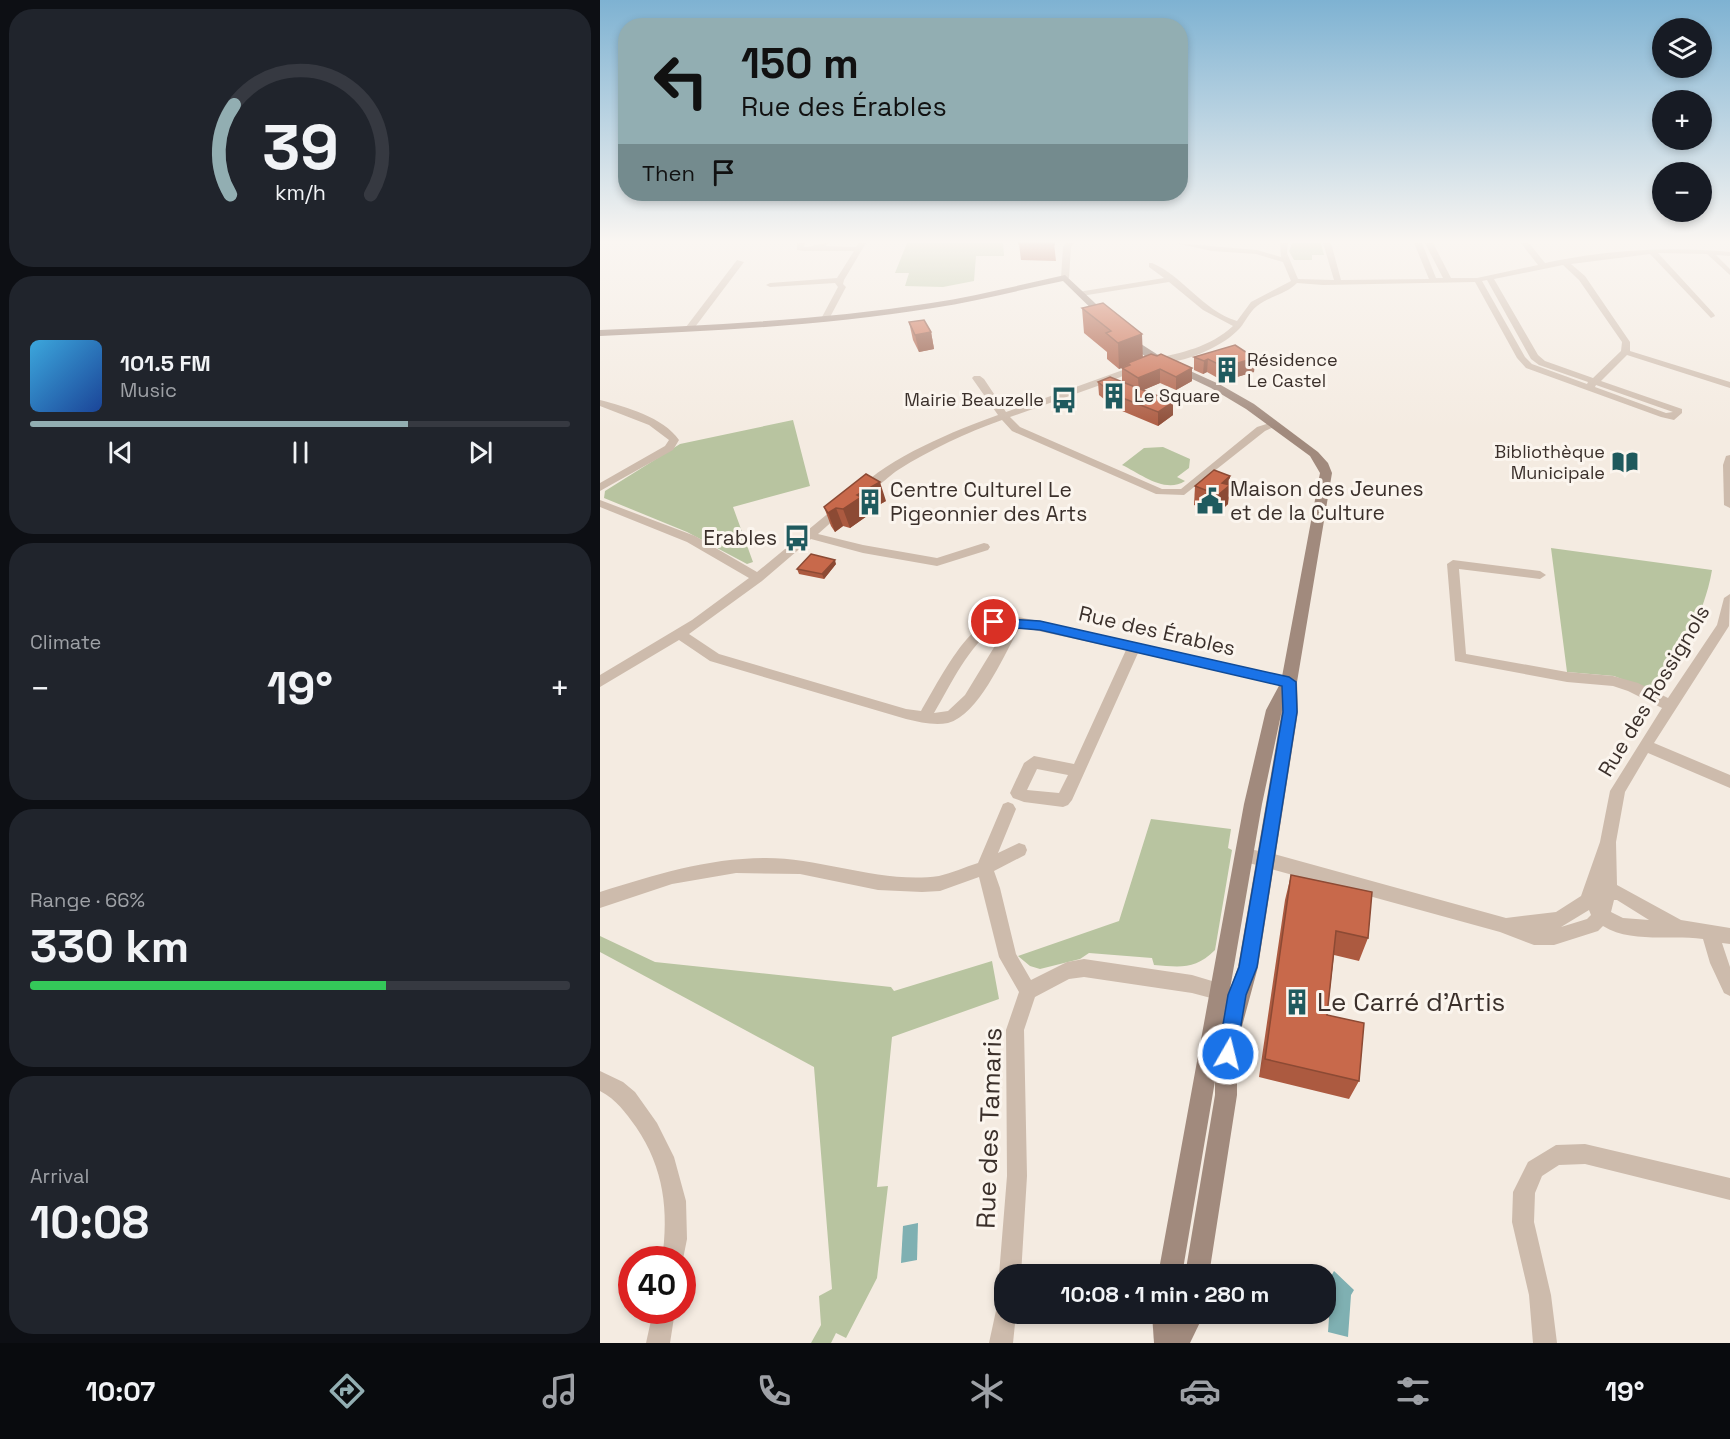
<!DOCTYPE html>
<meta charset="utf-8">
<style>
body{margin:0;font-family:"Space Grotesk",sans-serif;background:#20242c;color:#f1f3f6;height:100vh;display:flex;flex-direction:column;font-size:22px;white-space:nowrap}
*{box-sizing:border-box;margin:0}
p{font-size:20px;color:#9ea1a6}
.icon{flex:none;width:33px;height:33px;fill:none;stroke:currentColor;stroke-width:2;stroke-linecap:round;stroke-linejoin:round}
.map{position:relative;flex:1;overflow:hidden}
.panel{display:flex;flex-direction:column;gap:9px;padding:9px;background:#0d0f14;width:600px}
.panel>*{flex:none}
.hud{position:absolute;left:18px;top:18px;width:570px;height:183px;border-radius:24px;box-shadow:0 3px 9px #0003;background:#92aeb2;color:#111;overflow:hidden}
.controls{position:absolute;left:1052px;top:18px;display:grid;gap:12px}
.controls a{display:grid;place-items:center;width:60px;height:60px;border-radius:50%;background:#171b24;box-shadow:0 3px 9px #0003;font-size:30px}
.speed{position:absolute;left:18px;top:1246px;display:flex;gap:12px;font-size:30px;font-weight:700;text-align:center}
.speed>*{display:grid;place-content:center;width:78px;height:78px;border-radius:50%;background:#171b24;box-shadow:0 3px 9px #0003;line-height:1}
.speed .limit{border:9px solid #d22;background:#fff;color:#111}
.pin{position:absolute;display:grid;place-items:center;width:51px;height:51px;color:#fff;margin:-26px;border:3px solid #fff;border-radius:50%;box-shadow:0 2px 6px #0007}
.me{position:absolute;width:66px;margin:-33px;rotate:8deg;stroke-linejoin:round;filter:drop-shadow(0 0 4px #0008)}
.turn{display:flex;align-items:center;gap:21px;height:126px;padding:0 24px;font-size:27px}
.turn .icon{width:78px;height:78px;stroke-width:2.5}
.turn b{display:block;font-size:42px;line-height:51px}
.then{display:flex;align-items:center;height:57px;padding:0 24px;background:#0003;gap:12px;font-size:22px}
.big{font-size:45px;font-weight:600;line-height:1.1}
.panel .widget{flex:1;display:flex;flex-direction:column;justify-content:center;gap:9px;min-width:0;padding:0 21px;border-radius:24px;background:#20242c}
.panel .dial{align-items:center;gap:0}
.dial svg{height:156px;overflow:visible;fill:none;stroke:#363941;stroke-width:7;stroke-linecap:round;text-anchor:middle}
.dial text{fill:#f1f3f6;stroke:none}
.song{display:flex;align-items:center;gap:18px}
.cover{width:72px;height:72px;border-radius:9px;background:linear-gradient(135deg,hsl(200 70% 55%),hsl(220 70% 35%))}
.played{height:6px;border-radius:3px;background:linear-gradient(90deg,#92aeb2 70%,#363941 70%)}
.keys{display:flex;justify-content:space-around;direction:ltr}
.heat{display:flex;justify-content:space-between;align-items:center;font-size:33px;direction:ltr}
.charge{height:9px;border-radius:4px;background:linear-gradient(90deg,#34c759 66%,#363941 0)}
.trip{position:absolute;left:394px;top:1264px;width:342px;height:60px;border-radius:24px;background:#171b24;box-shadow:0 3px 9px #0003;font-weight:600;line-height:60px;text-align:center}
.tabs{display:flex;height:96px;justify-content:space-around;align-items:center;background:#090b0e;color:#9ea1a6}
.tabs .icon{width:42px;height:42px}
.tabs .active{color:#92aeb2}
.tabs b{font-size:27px;color:#f1f3f6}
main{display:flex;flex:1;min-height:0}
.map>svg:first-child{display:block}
.green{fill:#b8c4a0}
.water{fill:#7fb0b2}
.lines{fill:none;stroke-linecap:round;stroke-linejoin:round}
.street{fill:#cdbbac;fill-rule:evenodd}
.secondary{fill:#a18a7d;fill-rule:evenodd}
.wall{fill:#ac5a40}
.shaded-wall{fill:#8c4a34}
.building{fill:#c8694b;stroke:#8c4a34;stroke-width:1.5}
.route{fill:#1a73e8;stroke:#114b97;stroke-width:1.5}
.labels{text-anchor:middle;stroke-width:6;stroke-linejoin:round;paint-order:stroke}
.far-poi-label{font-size:18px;fill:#3b302b;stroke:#fbf5ee;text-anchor:start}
.poi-label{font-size:21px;fill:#3b302b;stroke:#fbf5ee;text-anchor:start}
.street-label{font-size:21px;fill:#3b302b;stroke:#fbf5ee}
.near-poi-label{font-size:26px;fill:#3b302b;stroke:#fbf5ee;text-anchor:start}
.near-street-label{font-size:26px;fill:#3b302b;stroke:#fbf5ee}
</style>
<main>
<section class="panel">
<div class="widget dial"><svg viewBox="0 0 100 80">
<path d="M14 69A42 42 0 1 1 86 69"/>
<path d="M14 69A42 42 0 0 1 16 23" stroke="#92aeb2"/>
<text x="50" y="56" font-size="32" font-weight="700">39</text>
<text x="50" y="72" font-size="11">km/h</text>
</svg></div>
<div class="widget">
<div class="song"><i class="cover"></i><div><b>101.5 FM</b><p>Music</p></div></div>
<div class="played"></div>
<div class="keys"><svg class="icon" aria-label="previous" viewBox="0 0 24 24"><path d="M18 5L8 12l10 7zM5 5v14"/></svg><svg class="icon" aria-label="pause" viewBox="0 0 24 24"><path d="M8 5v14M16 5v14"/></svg><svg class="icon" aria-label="next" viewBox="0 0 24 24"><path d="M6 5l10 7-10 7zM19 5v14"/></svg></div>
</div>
<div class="widget"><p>Climate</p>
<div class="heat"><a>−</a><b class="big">19°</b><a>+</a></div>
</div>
<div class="widget"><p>Range · 66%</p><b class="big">330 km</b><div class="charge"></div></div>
<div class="widget"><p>Arrival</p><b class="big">10:08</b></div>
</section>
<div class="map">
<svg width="1130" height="1343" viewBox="0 0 1130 1343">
<rect width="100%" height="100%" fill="#f4ebe1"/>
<g class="green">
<path d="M307 243H403L404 256H376L374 281 343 287 305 286 309 273H295Z"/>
<path d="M692 243H721L724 255H712V260H694L689 251Z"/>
<path d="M193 420 210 486 133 507 153 562 147 564 87 532 4 498 5 491 80 444Z"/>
<path d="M563 447 590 459 589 468 577 477 585 481C565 494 541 474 522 465L544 448Z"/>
<path d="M951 548 1112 570C1104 617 1080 653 1054 692L1014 676 967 672Z"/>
<path d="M551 819 631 829 628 848 632 850 615 950C595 970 580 967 554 965L552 958 489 953 480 959 440 969 430 966 418 956 519 921Z"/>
<path d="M0 936 55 962 291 987 294 991 392 961 399 999 292 1037 277 1187 288 1186 277 1278 246 1338 236 1333 231 1343H211L221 1325 219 1296 232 1289 214 1067 0 952Z"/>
</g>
<g class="water">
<path d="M318 1223 317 1260 301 1263 303 1226Z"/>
<path d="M734 1271 754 1290 751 1295 748 1337 728 1332 731 1290 726 1285Z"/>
</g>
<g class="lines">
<g class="street">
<path d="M197 243H205L204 247C213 247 219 243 228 243L225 246 256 247 258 243H266L244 280 243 284 246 287 229 319 222 317 238 287 235 283 170 287 166 285 170 283 237 278 254 251H203L197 250Z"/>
<path d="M466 243H474L471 247 469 278 465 280 461 278 463 247Z"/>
<path d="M575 243 657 250 681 257 680 243H688L687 253 698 279 734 280 723 243H731L741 280 829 279 814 243H822L836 278H843L825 243H833L851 278H877L938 265 921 243H929L945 263C1006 250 1068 246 1130 252V256L1116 255 1130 269V275L1107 254 1058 253 1114 314 1115 316 1111 318 1050 254 971 264 985 276 1030 342V351L1130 382V388L1027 355 1001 381 1082 409V413L1074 420 1061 417 926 368 917 358 875 282 723 285 697 283C685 295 669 296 657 306 648 313 645 324 637 331 619 349 577 366 552 363V359C582 353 610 347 633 326L603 310 569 282 481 296 477 294 478 292 564 278 549 267V263H552C583 276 602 310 637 321L651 302 691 281 683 262 656 254 612 251ZM963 265 979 280 1022 342 1021 351 993 378 945 361 938 355 894 279ZM887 280 931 359 939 365 988 382 987 384 932 364 925 357 882 281ZM996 385 1073 412 1066 413 995 387Z"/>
<path d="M137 260 144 262 92 331H86V327Z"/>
<path d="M534 366 542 368 506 383 410 417 420 427 562 489H581L657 427 673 422 678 425 665 431 584 495 556 494 412 431 402 420C366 433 331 449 298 470 287 477 272 495 259 492L258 490C287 458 356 430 398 415L372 378 374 376H380L384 379 406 412Z"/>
<path d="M0 400C26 407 63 417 79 440L73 450 0 491V483L65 446 69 440 49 425 0 406Z"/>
<path d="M1130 455V508L1124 505 1123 465 1126 456Z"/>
<path d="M0 500 95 536 157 572 237 506H245V510L218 534 263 545 337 558 384 543 388 544 390 547 388 550 337 566 263 553 211 539 162 581 89 634 119 654 306 709 321 711C337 685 366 623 399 617 412 615 427 619 440 621L689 677 694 678 696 682 694 686 689 687 538 653 472 800 468 805 463 807 424 802 413 798 410 793 424 763 434 756 474 764 526 650 420 627C404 654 380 714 348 723 334 726 320 722 306 719L110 661 79 640 0 687V675L92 620 149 578 87 542 0 507ZM397 626H407L365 695 348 711 334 713C352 683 368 646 397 626ZM437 769 468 775 459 793 427 790Z"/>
<path d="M853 560 940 571 946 575 940 579 859 569 866 654 967 672 1013 676 1038 683 1068 698 1117 625 1124 598 1130 594 1129 626 1054 743 1130 775V788L1048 753 1025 792 1016 842 1017 885 1081 920 1130 928V944L1122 943 1130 967V996L1124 993 1110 963 1103 939C1071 934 1032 944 1003 926L998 931 954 945H934L900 932 638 860 636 855 638 850 644 848 674 854 906 918 956 912 981 896 1000 842 1010 791 1062 708 1028 691 1013 686 967 682 855 661 847 564ZM1014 900H1017L1049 920 1023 918 1011 912ZM989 910 991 915 987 919 961 927Z"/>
<path d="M408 802 413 804 416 809 398 853 419 843 425 845 427 850 425 855 394 871 400 888 416 954 431 980 467 962 484 959 592 975 632 987 635 993 632 999 626 1002 592 993 484 977 469 979 435 997 424 1030 427 1176 421 1275H405V1284L402 1283 399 1275 407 1176 406 1030 419 992 399 957 379 877 340 891 322 892 278 890 200 874 136 873 72 884 0 908V892C54 875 108 858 166 858 223 858 281 884 339 876 352 873 365 867 378 863L403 804Z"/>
<path d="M0 1071 23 1082 35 1092 57 1123 74 1157 86 1201 87 1239 82 1264V1260H62C69 1211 64 1168 36 1127 25 1112 17 1100 0 1091Z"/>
<path d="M985 1144 1130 1178V1200L985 1164 959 1165 942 1176 935 1193 934 1222 951 1295 957 1343H933L929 1295 912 1222 913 1192 928 1162 956 1145Z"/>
<path d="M405 1303V1314H416L413 1343H389L397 1306Z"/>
<path d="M53 1311H75L70 1343H46Z"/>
</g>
<g class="secondary">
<path d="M465 275 510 317V321H504L463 281C420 290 377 301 333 308 223 326 111 331 0 336V330C111 325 222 320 331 303 376 296 420 285 465 275Z"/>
<path d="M527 335 566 360 619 384 654 404 718 452 728 463 732 473 697 682 698 712 658 967 641 1030 637 1062V1095L609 1275H585L615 1095V1081L582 1275H558L644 804 666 710 681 682 720 473 710 456 646 409 611 388 546 357 524 340V336ZM682 710 638 967 630 989 662 804Z"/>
<path d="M552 1314H604L590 1343H554Z"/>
</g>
</g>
<g class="wall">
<path d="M454 243 456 261 421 260 419 244Z"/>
<path d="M482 308 543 357 557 356 592 368V381L576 390 560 383 543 390 573 402V415L558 426 515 408 499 395 498 382H522V368L528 365 519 369 507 359V352L484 333Z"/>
<path d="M309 322 331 332 334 349 319 352 313 340Z"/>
<path d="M594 357 655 358 654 372 623 381 607 372 603 374 594 370Z"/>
<path d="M630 476 628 504 617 514 594 505 595 486Z"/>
<path d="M286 501 266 512 267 516 250 528 243 526 235 532 231 526 224 507Z"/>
<path d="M236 564 224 579 199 574 197 569Z"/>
<path d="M691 875 768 938 759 961 734 955 727 1015 759 1081 749 1099 659 1077 685 900Z"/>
</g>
<g class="shaded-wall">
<path d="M331 332 334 349 319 352 315 335Z"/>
<path d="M542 334 543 360 528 363V365L519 369 518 343Z"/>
<path d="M655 358 654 372 623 381 624 367Z"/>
<path d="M608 359 607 372 603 374 604 361Z"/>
<path d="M592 368V381L576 390V377Z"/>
<path d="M560 369V383L539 392 538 378Z"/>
<path d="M573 402V415L558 426V412Z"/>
<path d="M630 476 628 504 617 514 618 495 622 483Z"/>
<path d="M280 482 286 501 266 512 267 516 250 528 243 509 257 495Z"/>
<path d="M236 508 243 526 235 532 228 513Z"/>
<path d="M235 560 236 564 224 579 222 574Z"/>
</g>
<g class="building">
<path d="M419 243H454V245L419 244Z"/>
<path d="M503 303 542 334 518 343 506 333 511 331 482 308Z"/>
<path d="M324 320 331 332 315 335 309 322Z"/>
<path d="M635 345 655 358 624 367 608 359 604 361 594 357Z"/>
<path d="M551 354 557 356 561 354 592 368 576 377 560 369 538 378 522 368 530 365 528 363Z"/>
<path d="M510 377 573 402 558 412 515 395 498 382Z"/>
<path d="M614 470 630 476 622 483 630 485 618 495 595 486Z"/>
<path d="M266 474 280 482 257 495 261 497 243 509 236 508 228 513 224 507Z"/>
<path d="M211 554 235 560 222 574 197 569Z"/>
<path d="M691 875 772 892 768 938 736 931 727 1015 764 1023 759 1081 665 1059Z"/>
</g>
<linearGradient id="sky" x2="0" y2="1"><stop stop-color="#7eb2d2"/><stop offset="0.56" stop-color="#faf6f2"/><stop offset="1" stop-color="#faf6f2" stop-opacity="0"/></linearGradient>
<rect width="1130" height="431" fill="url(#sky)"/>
<path class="route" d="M394 618 440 621 689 677 696 682 697 712 657 967 646 995 635 1061 628 1064 621 1061 618 1054 628 995 639 967 683 712 682 686 440 630 390 626 388 622Z"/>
<defs>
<g id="building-bare" transform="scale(2.07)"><path d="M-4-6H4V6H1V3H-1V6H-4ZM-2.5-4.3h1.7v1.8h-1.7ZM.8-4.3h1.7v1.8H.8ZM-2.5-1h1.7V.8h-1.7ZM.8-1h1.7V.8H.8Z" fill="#1f5a5e" stroke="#fbf5ee" stroke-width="2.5" paint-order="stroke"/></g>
<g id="bus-bare" transform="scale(2.07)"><path d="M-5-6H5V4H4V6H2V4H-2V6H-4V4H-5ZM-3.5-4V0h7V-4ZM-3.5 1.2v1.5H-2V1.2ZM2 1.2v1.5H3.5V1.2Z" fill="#1f5a5e" stroke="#fbf5ee" stroke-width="2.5" paint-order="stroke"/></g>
<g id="library-bare" transform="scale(2.07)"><path d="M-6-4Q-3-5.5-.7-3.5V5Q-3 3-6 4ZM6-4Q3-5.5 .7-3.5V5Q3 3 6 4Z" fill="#1f5a5e" stroke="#fbf5ee" stroke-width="2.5" paint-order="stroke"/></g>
<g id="civic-bare" transform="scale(2.07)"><path d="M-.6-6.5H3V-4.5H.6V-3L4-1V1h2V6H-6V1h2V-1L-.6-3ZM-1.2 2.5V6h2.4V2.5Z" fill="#1f5a5e" stroke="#fbf5ee" stroke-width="2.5" paint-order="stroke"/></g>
</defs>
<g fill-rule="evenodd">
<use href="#building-bare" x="627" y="370"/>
<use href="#building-bare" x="514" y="396"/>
<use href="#bus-bare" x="464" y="400"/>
<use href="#library-bare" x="1025" y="462"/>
<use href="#civic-bare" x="610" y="501"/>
<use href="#building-bare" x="270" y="502"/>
<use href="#bus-bare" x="197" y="538"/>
<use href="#building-bare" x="697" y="1002"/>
</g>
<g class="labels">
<g class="far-poi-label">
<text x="647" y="366">Résidence<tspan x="647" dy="21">Le Castel</tspan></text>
<text x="534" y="402">Le Square</text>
<text x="444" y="406" text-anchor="end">Mairie Beauzelle</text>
<text x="1005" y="458" text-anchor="end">Bibliothèque<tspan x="1005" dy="21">Municipale</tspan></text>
</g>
<g class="poi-label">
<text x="630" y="496">Maison des Jeunes<tspan x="630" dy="24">et de la Culture</tspan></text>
<text x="290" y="497">Centre Culturel Le<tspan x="290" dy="24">Pigeonnier des Arts</tspan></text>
<text x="177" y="545" text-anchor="end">Erables</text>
</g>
<g class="street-label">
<text transform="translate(557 631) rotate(13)" y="7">Rue des Érables</text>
<text transform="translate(1054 691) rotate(-59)" y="7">Rue des Rossignols</text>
</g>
<g class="near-poi-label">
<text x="717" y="1011">Le Carré d'Artis</text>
</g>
<g class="near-street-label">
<text transform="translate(389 1128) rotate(-88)" y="9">Rue des Tamaris</text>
</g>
</g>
</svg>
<div class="controls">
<a><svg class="icon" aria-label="layers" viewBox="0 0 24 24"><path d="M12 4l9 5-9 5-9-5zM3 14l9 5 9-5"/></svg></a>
<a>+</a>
<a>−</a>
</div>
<div class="speed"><div class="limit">40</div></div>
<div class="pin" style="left:394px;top:622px;background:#d93025"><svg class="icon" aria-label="arrive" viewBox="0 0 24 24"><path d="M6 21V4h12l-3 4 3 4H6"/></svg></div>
<svg class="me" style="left:628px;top:1054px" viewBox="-20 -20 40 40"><circle r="17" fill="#1a73e8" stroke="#fff" stroke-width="3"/><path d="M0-11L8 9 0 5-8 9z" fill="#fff"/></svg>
<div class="trip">10:08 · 1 min · 280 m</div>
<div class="hud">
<div class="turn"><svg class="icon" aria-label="left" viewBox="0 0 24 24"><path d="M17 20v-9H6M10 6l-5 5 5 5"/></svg><div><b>150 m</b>Rue des Érables</div></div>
<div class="then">Then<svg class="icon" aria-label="arrive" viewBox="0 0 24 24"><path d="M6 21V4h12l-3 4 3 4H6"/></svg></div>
</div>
</div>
</main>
<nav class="tabs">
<b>10:07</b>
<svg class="icon active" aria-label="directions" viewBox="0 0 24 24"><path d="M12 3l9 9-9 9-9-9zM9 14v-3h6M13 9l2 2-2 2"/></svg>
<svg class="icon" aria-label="music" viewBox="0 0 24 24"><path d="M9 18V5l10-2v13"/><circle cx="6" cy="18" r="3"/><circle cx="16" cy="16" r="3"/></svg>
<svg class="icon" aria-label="phone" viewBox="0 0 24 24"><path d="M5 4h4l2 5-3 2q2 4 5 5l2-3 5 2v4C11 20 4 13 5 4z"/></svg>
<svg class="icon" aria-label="climate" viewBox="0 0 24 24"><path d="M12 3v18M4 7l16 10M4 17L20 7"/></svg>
<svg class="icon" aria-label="car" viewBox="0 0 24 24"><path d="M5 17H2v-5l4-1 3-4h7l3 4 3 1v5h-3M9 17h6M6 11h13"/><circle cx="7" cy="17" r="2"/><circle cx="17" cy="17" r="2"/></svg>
<svg class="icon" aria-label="filters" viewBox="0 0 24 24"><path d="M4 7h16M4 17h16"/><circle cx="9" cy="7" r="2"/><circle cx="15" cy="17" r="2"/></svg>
<b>19°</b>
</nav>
